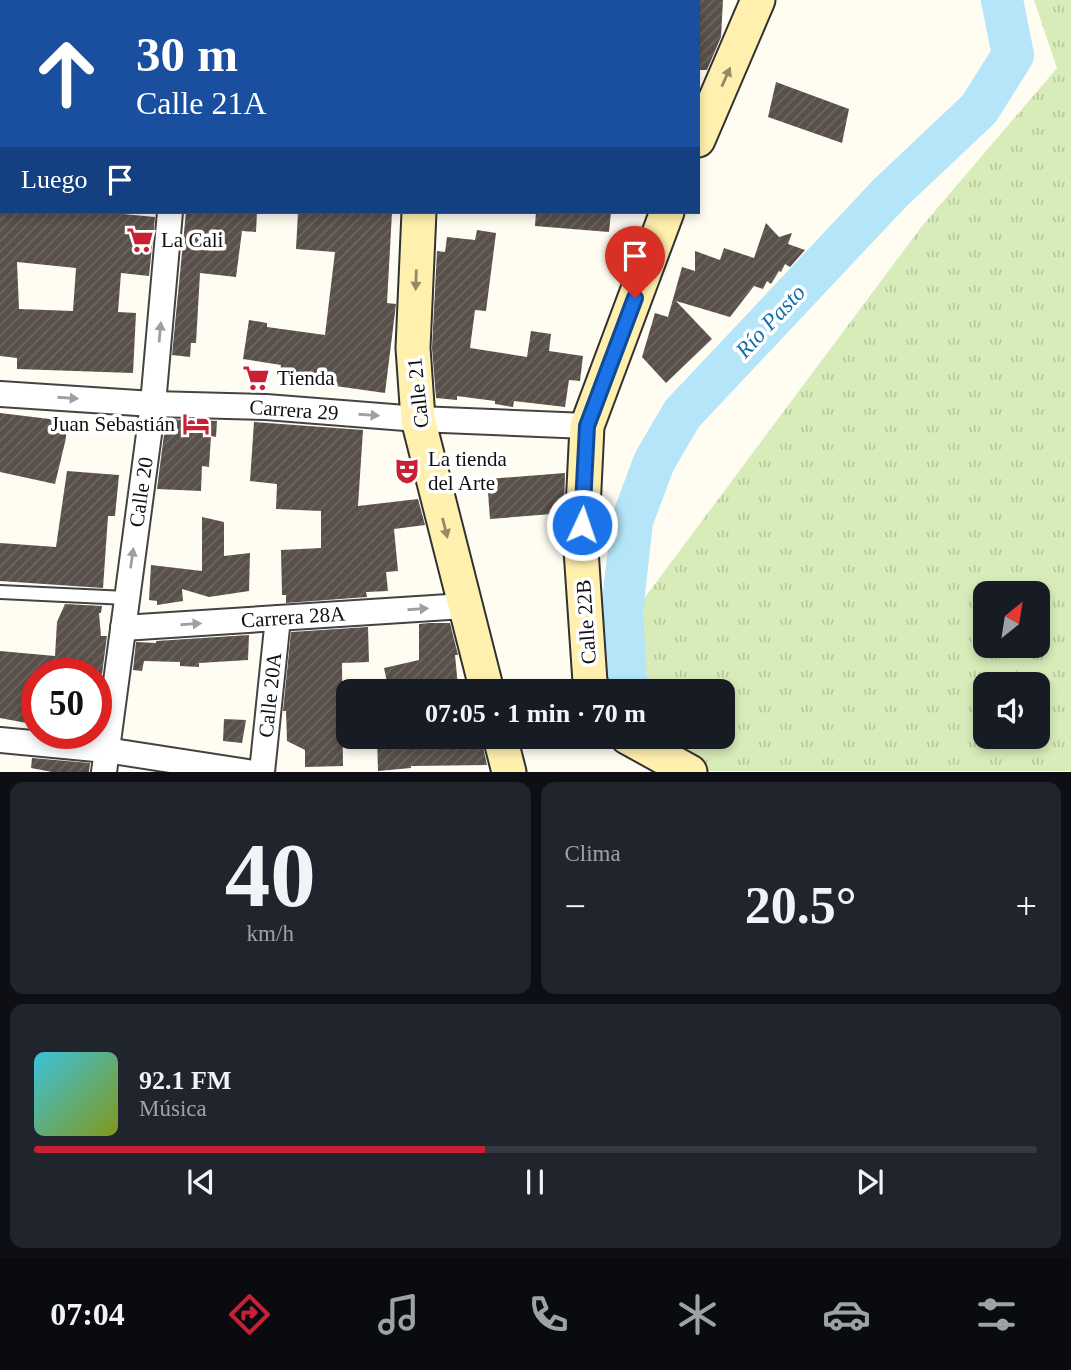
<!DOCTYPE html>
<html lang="es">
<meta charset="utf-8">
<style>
body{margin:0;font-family:Georgia,serif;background:#20242c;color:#f1f3f6;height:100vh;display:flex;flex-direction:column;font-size:26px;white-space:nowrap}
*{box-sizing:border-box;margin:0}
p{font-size:23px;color:#9ea1a6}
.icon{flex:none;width:38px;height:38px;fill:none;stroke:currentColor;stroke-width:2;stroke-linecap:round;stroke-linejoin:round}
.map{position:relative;height:772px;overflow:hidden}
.sheet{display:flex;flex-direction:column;gap:10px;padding:10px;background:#0d0f14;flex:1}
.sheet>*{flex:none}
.hud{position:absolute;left:0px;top:0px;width:700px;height:214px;box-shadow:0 4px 10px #0003;background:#1a4fa0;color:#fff;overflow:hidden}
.needle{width:46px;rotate:30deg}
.buttons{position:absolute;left:973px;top:581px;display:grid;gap:14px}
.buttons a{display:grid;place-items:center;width:77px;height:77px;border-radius:14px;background:#171b24;box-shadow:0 4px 10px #0003;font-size:35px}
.speed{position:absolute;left:21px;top:658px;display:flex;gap:14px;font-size:35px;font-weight:700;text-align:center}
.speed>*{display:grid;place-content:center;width:91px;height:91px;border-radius:50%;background:#171b24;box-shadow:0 4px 10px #0003;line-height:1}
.speed .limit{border:10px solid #d22;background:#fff;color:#111}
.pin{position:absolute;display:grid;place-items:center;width:60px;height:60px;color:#fff;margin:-72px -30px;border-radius:50% 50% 50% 0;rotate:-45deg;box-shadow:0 0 7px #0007}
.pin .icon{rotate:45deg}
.me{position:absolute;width:77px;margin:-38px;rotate:3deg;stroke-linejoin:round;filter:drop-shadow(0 0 5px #0008)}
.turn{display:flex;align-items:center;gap:24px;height:147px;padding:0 21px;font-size:32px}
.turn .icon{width:91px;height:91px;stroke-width:2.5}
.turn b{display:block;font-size:49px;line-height:60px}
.then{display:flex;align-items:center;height:66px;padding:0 21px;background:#0003;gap:14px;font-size:26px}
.big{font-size:52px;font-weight:700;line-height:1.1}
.sheet .tile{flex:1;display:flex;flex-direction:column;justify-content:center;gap:10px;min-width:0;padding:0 24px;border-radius:14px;background:#20242c}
.sheet .dial{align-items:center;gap:0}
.dial b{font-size:91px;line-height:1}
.song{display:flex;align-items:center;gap:21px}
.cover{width:84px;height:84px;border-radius:10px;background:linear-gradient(135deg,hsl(190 70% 55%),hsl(70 70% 35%))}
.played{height:7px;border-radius:4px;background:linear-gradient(90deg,#c82034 45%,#363941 45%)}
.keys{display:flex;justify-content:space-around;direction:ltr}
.heat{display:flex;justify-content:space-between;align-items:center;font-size:38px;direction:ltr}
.sheet .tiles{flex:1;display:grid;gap:10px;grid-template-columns:1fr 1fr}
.tile:last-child{grid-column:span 2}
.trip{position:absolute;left:336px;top:679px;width:399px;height:70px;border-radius:14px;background:#171b24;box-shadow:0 4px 10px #0003;font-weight:700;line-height:70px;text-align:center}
.tabs{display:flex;height:112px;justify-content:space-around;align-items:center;background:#090b0e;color:#9ea1a6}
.tabs .icon{width:49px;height:49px}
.tabs .on{color:#c82034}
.tabs b{font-size:32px;color:#f1f3f6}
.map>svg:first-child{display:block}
.grass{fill:url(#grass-tufts);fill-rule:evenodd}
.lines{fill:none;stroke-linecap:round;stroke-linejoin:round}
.river{stroke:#b4e5f9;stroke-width:42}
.building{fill:url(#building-hatch);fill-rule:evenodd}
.service-casing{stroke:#434343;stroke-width:16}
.minor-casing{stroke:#434343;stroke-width:28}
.secondary-casing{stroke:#323232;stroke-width:37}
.service{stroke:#fff;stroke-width:12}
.minor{stroke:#fff;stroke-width:24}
.secondary{stroke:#fff0ad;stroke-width:33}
.oneway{fill:#938b66}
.oneway2{fill:#9f9f9f}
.route-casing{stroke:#114b97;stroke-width:18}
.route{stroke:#1a73e8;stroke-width:12}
.labels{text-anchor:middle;stroke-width:7;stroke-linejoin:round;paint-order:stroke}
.poi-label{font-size:21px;fill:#101010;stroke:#fff;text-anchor:start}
.street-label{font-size:21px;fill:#101010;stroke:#fff}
.water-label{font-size:23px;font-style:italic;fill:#1172a9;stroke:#fff}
</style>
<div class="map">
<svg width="1071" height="772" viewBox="0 0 1071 772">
<defs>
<pattern id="grass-tufts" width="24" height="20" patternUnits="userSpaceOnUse" patternTransform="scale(1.75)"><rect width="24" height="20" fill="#d7ecb9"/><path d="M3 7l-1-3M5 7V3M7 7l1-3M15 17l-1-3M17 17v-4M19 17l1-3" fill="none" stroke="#b8c99e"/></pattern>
<pattern id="building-hatch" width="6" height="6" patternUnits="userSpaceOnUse" patternTransform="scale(1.75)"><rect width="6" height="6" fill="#59504b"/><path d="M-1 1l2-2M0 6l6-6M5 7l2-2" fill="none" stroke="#6c6561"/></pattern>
</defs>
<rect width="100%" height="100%" fill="#fffcf2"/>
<path class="grass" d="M1034 0H1071V771H689L685 769 670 737H723V691H649L637 608 922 226 1057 68ZM985 593H1038V646H985ZM985 684H1038V737H985Z"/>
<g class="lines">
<path class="river" d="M631 691 626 682 622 611 632 521 654 462 682 414 890 193 979 109 1013 55 1002 0"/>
</g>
<g class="building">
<path d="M698 0H723L721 37 707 70H698Z"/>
<path d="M776 82 849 109 842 143 768 117Z"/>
<path d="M0 212H57L80 214 81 212H101L155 217 149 276 121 273 118 312 136 313 133 373 17 369V358L0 356ZM17 262 76 268 73 311 19 309Z"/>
<path d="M186 212H257L256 232 242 231 236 277 200 273 196 343H191L190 357 172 355Z"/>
<path d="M298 212H392L387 303 396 304 385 393 279 378 281 365 243 359 249 320 267 323V327L325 335 335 252 296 249Z"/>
<path d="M536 212H611L609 232 535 226Z"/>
<path d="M766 223 779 237 792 233 788 244 805 250 790 267 785 264 781 272 779 271 771 284 767 281 763 289 754 286 730 317 676 301 712 339 666 383 642 357 655 313 668 317 682 267 695 271V251L720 260 724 248 754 258Z"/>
<path d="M477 230 496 233 486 311 475 310 470 348 527 357 531 331 551 334 549 351 583 356 580 381 569 380 565 407 514 401 513 407 495 404V401L457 396V400L436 398 432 348 437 251 445 252 447 237 475 240Z"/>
<path d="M0 413 66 421V438L55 484 0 472Z"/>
<path d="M166 419 217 421 216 437 211 436 209 467 202 466 201 491 157 489Z"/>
<path d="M254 422 363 430 358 506 418 499 425 525 394 529 398 571 386 572 388 591 366 592 367 597 286 603V595H282L281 550 321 548V511L276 509 277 484 250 481Z"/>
<path d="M67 471 119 475 115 516H108L103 588 0 581V543L56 547Z"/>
<path d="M565 473 564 513 490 519 487 479Z"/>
<path d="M202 517 224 522V556L250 553 249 591 209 597 182 589 183 601 157 605V601L149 600 151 565 202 571Z"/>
<path d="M65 604 102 606 101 613H99L101 636H107L102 674H37V725L0 718V651L55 656 57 622Z"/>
<path d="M429 623H450L458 655H455L458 687 389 691 384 668 419 660V624Z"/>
<path d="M368 627 369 662 342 663 343 766 305 767V750L287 741 286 711H283L291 632Z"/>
<path d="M249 635 248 660 199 663V667L180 666V662L144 661 142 671 133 670 136 642 156 643V641Z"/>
<path d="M224 719 246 720 242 743 223 741Z"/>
<path d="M377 737H481L487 765 411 766V768L378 771Z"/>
<path d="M32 758 90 763 89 772H52L31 768Z"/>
</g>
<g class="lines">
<g class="service-casing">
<path id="service" d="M0 592 127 598"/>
</g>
<g class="minor-casing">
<g id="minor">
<path d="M189 2V0"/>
<path d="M0 394 153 404 266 407 418 419 587 426"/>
<path d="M123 628 464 606"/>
<path d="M0 740 106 750 248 772"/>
<path d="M104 772 153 404 170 212"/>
<path d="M262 772 278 618"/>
</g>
</g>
<g class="secondary-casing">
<g id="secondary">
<path d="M432 2V0"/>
<path d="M698 140 758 0"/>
<path d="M419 212 413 348 418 419 487 691"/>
<path d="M594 691 590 682 581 550 587 426 667 212"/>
<path d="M500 737 509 772"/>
<path d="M627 737 690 772"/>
</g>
</g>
<use href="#service" class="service"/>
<use href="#minor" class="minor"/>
<use href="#secondary" class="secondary"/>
</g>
<defs><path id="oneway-solid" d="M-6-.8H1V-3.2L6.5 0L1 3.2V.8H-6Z" transform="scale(1.75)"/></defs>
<g class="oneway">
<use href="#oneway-solid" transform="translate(726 77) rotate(-66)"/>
<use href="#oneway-solid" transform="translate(416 280) rotate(92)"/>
<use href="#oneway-solid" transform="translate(445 528) rotate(76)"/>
</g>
<g class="oneway2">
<use href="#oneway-solid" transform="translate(160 332) rotate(-85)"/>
<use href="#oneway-solid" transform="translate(68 398) rotate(4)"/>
<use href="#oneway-solid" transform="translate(369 415) rotate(4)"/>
<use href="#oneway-solid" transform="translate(132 558) rotate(-82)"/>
<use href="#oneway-solid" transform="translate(418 609) rotate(-4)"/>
<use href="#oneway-solid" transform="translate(191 624) rotate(-4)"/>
</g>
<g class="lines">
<g class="route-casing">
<path id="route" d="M582 525 587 426 635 298"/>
</g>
<use href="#route" class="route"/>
</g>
<defs>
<g id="supermarket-bare" transform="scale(2.1)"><path d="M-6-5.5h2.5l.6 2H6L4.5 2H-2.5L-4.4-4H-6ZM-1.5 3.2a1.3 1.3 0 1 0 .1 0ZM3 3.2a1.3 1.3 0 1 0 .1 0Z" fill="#c82034" stroke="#fff" stroke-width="2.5" paint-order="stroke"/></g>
<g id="hotel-bare" transform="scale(2.1)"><path d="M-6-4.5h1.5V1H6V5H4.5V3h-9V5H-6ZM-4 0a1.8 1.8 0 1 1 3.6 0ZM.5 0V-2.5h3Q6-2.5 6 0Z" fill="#c82034" stroke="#fff" stroke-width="2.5" paint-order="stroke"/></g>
<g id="theatre-bare" transform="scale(2.1)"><path d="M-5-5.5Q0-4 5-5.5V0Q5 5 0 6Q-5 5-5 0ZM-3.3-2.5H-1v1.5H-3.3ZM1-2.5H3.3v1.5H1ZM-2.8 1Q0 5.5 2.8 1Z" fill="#c82034" stroke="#fff" stroke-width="2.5" paint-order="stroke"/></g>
</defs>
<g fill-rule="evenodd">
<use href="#supermarket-bare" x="140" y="240"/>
<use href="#supermarket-bare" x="256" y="378"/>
<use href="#hotel-bare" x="196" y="424"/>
<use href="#theatre-bare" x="407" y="471"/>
</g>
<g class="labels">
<g class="poi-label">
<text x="161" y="247">La Cali</text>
<text x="277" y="385">Tienda</text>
<text x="175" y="431" text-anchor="end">Juan Sebastián</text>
<text x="428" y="466">La tienda<tspan x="428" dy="24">del Arte</tspan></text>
</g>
<g class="street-label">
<text transform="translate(418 393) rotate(-96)" y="7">Calle 21</text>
<text transform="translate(294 410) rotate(4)" y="7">Carrera 29</text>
<text transform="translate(141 492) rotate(-82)" y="7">Calle 20</text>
<text transform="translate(293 617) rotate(-4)" y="7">Carrera 28A</text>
<text transform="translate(586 622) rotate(-94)" y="7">Calle 22B</text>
<text transform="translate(270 695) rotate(-84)" y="7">Calle 20A</text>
</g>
<g class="water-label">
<text transform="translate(770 321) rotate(-47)" y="8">Río Pasto</text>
</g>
</g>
</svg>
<div class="buttons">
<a><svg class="needle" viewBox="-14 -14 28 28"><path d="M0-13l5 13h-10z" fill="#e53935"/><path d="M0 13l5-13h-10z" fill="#9ea1a6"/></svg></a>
<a><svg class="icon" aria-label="sound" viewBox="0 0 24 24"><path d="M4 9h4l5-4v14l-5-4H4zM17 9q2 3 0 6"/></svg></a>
</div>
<div class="speed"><div class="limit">50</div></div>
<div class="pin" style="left:635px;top:298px;background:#d93025"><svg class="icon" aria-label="arrive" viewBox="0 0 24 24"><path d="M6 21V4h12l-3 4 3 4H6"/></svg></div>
<svg class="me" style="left:582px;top:525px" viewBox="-20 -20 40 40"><circle r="17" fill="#1a73e8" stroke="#fff" stroke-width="3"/><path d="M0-11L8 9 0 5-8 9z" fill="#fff"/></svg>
<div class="trip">07:05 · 1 min · 70 m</div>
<div class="hud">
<div class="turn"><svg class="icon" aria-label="ahead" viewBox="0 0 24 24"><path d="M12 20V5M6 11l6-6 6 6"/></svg><div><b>30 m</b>Calle 21A</div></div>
<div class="then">Luego<svg class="icon" aria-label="arrive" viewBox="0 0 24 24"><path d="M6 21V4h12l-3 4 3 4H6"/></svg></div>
</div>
</div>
<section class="sheet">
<div class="tiles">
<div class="tile dial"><b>40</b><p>km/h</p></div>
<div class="tile"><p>Clima</p>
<div class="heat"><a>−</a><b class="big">20.5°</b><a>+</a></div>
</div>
<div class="tile">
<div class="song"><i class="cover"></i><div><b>92.1 FM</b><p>Música</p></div></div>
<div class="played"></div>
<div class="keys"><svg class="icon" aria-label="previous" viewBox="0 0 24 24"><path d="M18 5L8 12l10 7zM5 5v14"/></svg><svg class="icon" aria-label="pause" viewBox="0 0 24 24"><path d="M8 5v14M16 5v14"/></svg><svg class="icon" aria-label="next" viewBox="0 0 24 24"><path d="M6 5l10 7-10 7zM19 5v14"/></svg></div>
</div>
</div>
</section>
<nav class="tabs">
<b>07:04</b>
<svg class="icon on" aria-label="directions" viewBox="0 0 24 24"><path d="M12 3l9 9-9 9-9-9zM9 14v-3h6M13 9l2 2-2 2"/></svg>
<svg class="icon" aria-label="music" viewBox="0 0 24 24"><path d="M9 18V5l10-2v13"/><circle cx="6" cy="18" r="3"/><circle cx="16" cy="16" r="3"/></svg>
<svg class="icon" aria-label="phone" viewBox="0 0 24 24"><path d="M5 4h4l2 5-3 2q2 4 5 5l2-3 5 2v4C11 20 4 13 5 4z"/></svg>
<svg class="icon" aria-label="climate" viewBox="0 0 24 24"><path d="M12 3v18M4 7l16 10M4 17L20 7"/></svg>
<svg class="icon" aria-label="car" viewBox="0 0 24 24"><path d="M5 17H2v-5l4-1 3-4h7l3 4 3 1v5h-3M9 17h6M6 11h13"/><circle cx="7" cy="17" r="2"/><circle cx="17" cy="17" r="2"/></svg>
<svg class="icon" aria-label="filters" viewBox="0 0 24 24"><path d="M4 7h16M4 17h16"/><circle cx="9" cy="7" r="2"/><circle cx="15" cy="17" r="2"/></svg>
</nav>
